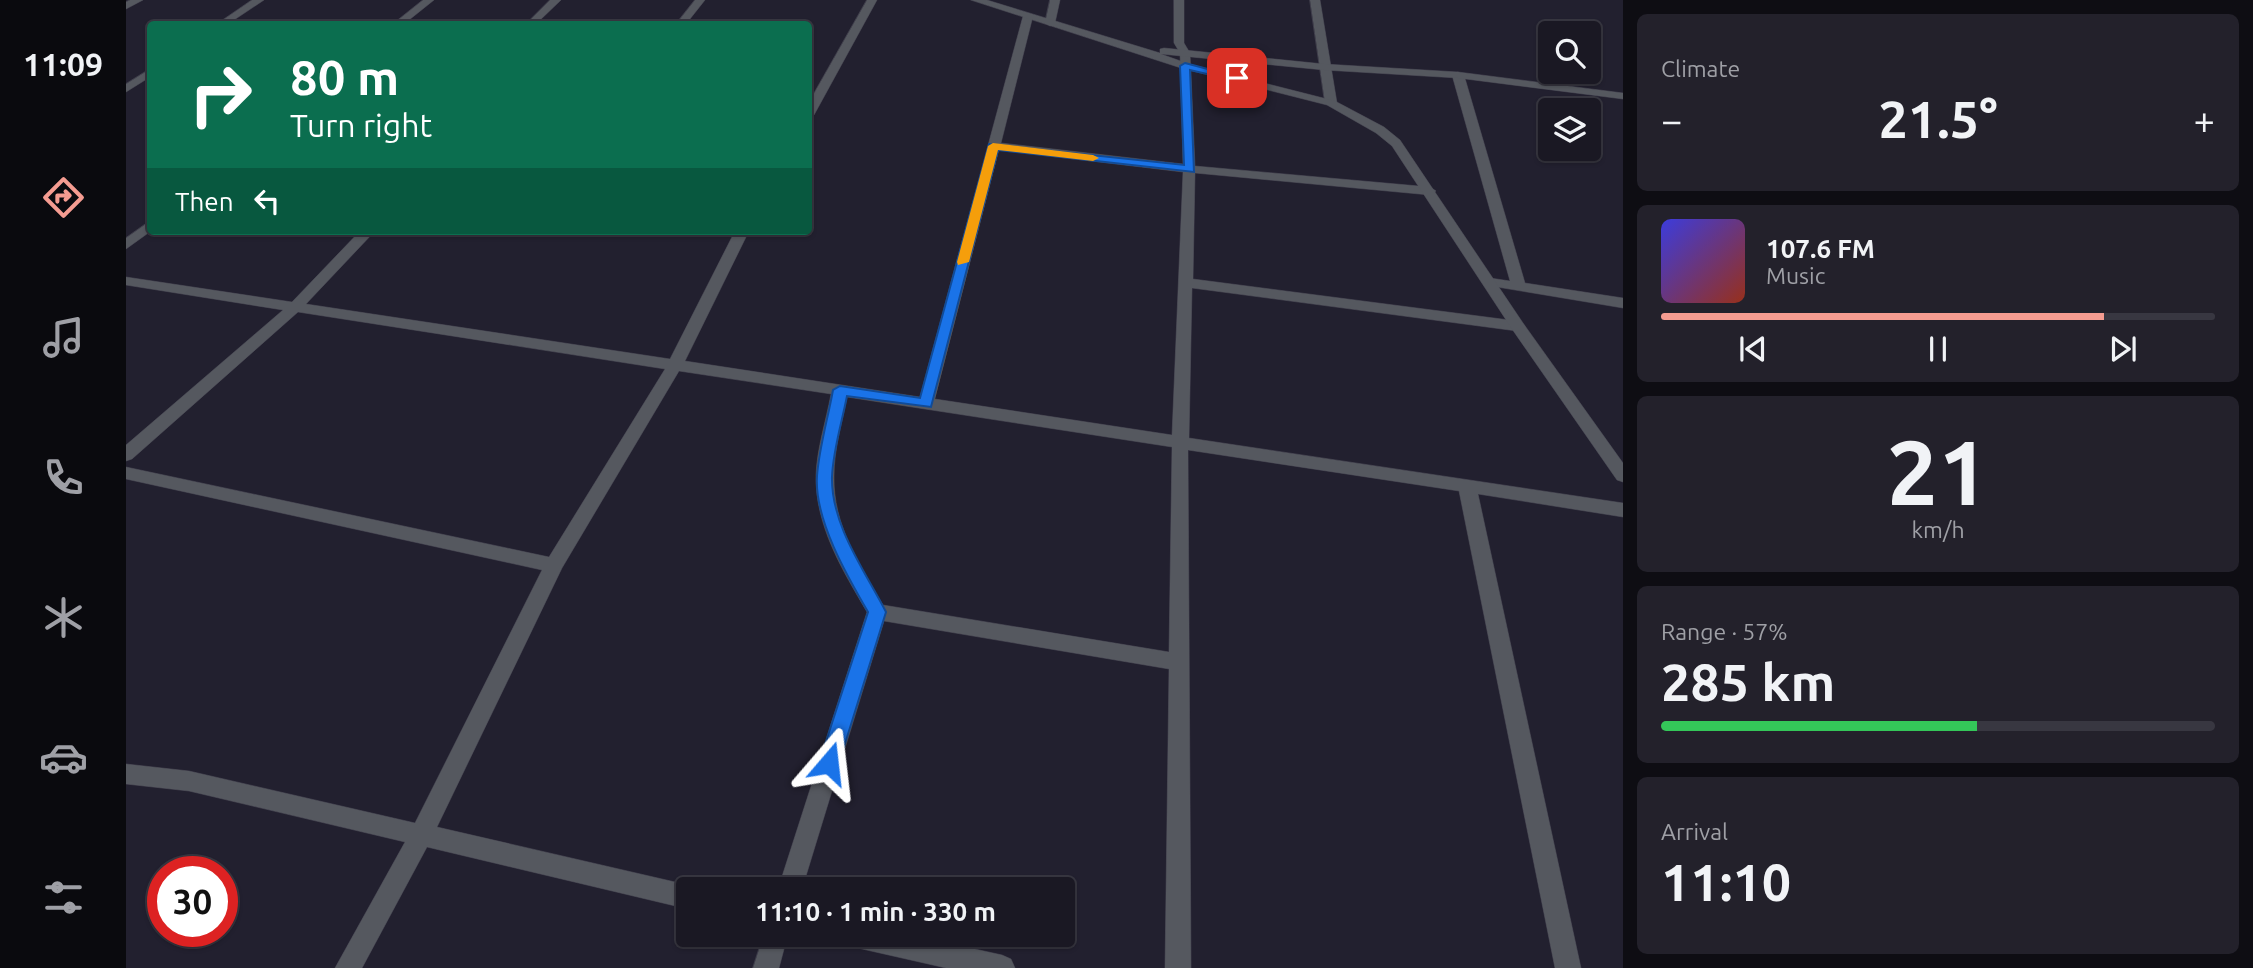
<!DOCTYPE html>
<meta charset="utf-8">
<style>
body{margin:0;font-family:Ubuntu,sans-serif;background:#23212b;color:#f1f3f6;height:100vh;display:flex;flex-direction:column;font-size:26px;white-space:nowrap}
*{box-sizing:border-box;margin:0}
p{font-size:23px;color:#9fa0a6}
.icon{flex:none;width:38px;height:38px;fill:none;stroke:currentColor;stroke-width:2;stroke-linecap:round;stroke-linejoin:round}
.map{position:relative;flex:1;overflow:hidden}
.details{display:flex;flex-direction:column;gap:14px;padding:14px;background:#0e0d13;width:630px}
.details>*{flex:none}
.guide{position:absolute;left:21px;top:21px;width:665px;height:214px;border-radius:7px;box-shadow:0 2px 5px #0004,0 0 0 2px #383741;background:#0b6e4f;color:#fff;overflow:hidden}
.tools{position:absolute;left:1412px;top:21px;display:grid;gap:14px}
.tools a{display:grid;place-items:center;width:63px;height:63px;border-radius:7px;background:#1a1823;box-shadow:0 2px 5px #0004,0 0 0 2px #383741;font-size:35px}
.speed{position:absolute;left:21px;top:856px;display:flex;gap:14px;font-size:35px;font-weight:700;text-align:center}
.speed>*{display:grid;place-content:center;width:91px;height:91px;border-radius:50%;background:#1a1823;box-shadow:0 2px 5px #0004,0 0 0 2px #383741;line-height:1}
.speed .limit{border:10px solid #d22;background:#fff;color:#111}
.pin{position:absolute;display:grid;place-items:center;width:60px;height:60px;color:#fff;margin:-30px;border-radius:14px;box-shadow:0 4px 10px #0006}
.me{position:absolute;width:77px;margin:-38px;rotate:17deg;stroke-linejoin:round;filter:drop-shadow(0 0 5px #0008)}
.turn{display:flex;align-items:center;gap:24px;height:147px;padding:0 28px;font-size:32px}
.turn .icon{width:91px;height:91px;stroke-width:2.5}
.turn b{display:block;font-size:49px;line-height:60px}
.then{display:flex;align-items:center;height:66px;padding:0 28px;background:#0003;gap:14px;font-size:26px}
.big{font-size:52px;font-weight:700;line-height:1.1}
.details .widget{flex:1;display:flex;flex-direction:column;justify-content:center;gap:10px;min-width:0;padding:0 24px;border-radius:10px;background:#23212b}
.details .dial{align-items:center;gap:0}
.dial b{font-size:91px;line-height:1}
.song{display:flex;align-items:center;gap:21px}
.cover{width:84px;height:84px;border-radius:10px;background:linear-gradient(135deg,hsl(240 70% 55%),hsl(10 70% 35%))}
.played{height:7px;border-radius:4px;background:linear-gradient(90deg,#f59c91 80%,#383741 80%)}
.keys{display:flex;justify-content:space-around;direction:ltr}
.heat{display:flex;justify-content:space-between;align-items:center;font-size:38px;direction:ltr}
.charge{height:10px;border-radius:5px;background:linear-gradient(90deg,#34c759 57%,#383741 0)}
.trip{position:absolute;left:550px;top:877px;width:399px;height:70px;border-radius:7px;background:#1a1823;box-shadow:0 2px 5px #0004,0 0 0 2px #383741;font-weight:700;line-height:70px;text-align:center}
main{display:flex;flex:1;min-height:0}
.dock{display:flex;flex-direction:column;width:126px;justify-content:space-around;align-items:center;background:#0a0a0e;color:#9fa0a6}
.dock .icon{width:49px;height:49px}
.dock .selected{color:#f59c91}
.dock b{font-size:32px;color:#f1f3f6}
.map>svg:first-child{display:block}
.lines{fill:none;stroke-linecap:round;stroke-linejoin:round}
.minor-casing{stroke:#3f3d4b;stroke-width:1}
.tertiary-casing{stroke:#3f3d4b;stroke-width:1}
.minor{fill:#55585f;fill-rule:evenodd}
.tertiary{fill:#55585f;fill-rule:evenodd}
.route{fill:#1a73e8;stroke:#114b97;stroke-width:2}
.slow{fill:#f59e0b}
</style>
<main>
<nav class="dock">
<b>11:09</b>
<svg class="icon selected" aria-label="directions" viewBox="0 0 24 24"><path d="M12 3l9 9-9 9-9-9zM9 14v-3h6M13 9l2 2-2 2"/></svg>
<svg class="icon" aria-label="music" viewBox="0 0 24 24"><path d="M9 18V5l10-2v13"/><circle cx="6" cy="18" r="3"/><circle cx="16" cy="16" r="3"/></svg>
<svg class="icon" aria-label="phone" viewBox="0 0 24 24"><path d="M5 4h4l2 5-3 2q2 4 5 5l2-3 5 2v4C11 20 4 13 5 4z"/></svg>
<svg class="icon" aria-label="climate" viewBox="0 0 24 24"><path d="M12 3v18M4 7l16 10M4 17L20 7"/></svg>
<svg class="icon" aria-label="car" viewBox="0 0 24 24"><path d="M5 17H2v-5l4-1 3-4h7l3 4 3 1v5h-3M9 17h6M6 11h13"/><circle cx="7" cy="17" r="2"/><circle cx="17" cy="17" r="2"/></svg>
<svg class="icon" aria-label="filters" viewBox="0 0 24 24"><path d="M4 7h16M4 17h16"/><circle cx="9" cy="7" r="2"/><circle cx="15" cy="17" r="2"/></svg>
</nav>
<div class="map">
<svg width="1497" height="968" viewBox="0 0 1497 968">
<rect width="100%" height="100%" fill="#22202f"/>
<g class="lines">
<g class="minor-casing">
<g id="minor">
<path d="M4 0H17L0 9V2Z"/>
<path d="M297 0H308L278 24H267Z"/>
<path d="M424 0H435L410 24H400Z"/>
<path d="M569 0H579L560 24H550Z"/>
<path d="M741 0H751L688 115 682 118V104Z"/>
<path d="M924 0H934L929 23 924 26 919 23Z"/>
<path d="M1048 0H1058V43L1064 53 1069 166 1304 187 1310 191 1304 195 1069 173 1067 279 1391 321 1399 326 1391 331 1066 288 1063 438 1497 503V517L1352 494 1455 968H1429L1333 491 1062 450 1065 968H1039L1043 669 758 621 676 889H652L741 612C717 571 689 526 690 475 691 448 700 421 705 394L553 371 436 568 311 827 562 885 571 889H562V909L301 847 236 968H209L279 842 63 791 0 784V764L63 771 289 823 416 570 0 479V467L423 557 539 369 172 312 6 459 0 461V445L157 310 0 285V277L166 302 234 231H249L180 304 544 359 609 231H623L559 361 794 397 897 16 902 13 907 16 875 143 1057 164 1054 53 1048 43ZM873 150 1057 172 1046 435 809 399ZM721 397 1046 447 1043 652 757 605C733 566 707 524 708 476 708 449 716 423 721 397Z"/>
<path d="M1184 0H1194L1211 103 1205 106 1199 103Z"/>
<path d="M1332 72 1338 75 1399 283 1497 298V308L1359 285 1357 282 1364 278 1384 281 1326 75Z"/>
<path d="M24 221 25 231 0 249V238Z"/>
<path d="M638 934H662L653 968H627Z"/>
<path d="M711 934H781L876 955 885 959 889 968H820L723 946 714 943Z"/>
</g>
</g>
<g class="tertiary-casing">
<g id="tertiary">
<path d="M126 0H138L102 24H91Z"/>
<path d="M845 0H861L1034 53V49L1038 48 1198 64 1332 72 1497 93V99L1332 78 1198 70 1035 54 1063 64 1209 101 1258 127 1274 140 1397 323 1497 463V482L1491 480 1386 329 1266 146 1250 133 1201 105 1055 68Z"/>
<path d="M24 69V77L0 92V84Z"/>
</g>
</g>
<use href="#minor" class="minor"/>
<use href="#tertiary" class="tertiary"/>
</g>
<path class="route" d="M1059 63 1116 78 1111 81 1064 70 1068 172 872 150 805 407 721 396C716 422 707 450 706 477 705 525 739 571 760 612L713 763 710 769 703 772 696 769 693 763 742 612C721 576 688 519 691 476 693 448 702 418 707 390L714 386 794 398 863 144 1058 165 1054 66Z"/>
<path class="slow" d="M867 143 967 155 973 158 967 161 872 150 843 262 832 265 831 262 862 146Z"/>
</svg>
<div class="tools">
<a><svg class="icon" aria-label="search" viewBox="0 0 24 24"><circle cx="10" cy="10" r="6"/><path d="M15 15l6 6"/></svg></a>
<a><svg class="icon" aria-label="layers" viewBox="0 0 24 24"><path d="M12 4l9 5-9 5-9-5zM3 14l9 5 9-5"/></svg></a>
</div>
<div class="speed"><div class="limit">30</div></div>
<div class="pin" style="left:1111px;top:78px;background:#d93025"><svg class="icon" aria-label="arrive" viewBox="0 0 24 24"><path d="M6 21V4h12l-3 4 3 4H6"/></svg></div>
<svg class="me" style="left:703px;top:763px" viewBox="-20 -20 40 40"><path d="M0-17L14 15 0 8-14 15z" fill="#1a73e8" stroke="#fff" stroke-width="4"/></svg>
<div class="trip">11:10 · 1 min · 330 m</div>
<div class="guide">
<div class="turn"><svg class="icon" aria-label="right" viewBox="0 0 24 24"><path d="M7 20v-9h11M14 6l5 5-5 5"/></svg><div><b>80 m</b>Turn right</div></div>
<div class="then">Then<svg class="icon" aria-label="left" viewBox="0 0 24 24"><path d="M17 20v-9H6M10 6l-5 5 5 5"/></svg></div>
</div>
</div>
<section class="details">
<div class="widget"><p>Climate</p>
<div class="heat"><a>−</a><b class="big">21.5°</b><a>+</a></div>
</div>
<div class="widget">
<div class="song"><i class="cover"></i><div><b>107.6 FM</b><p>Music</p></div></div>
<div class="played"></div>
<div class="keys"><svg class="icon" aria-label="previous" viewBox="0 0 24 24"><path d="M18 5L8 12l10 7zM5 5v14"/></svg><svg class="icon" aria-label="pause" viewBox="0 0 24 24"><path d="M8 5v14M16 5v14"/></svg><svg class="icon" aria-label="next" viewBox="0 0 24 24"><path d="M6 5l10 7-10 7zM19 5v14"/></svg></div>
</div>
<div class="widget dial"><b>21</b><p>km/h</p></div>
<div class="widget"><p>Range · 57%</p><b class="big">285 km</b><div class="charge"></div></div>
<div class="widget"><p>Arrival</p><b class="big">11:10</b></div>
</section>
</main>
